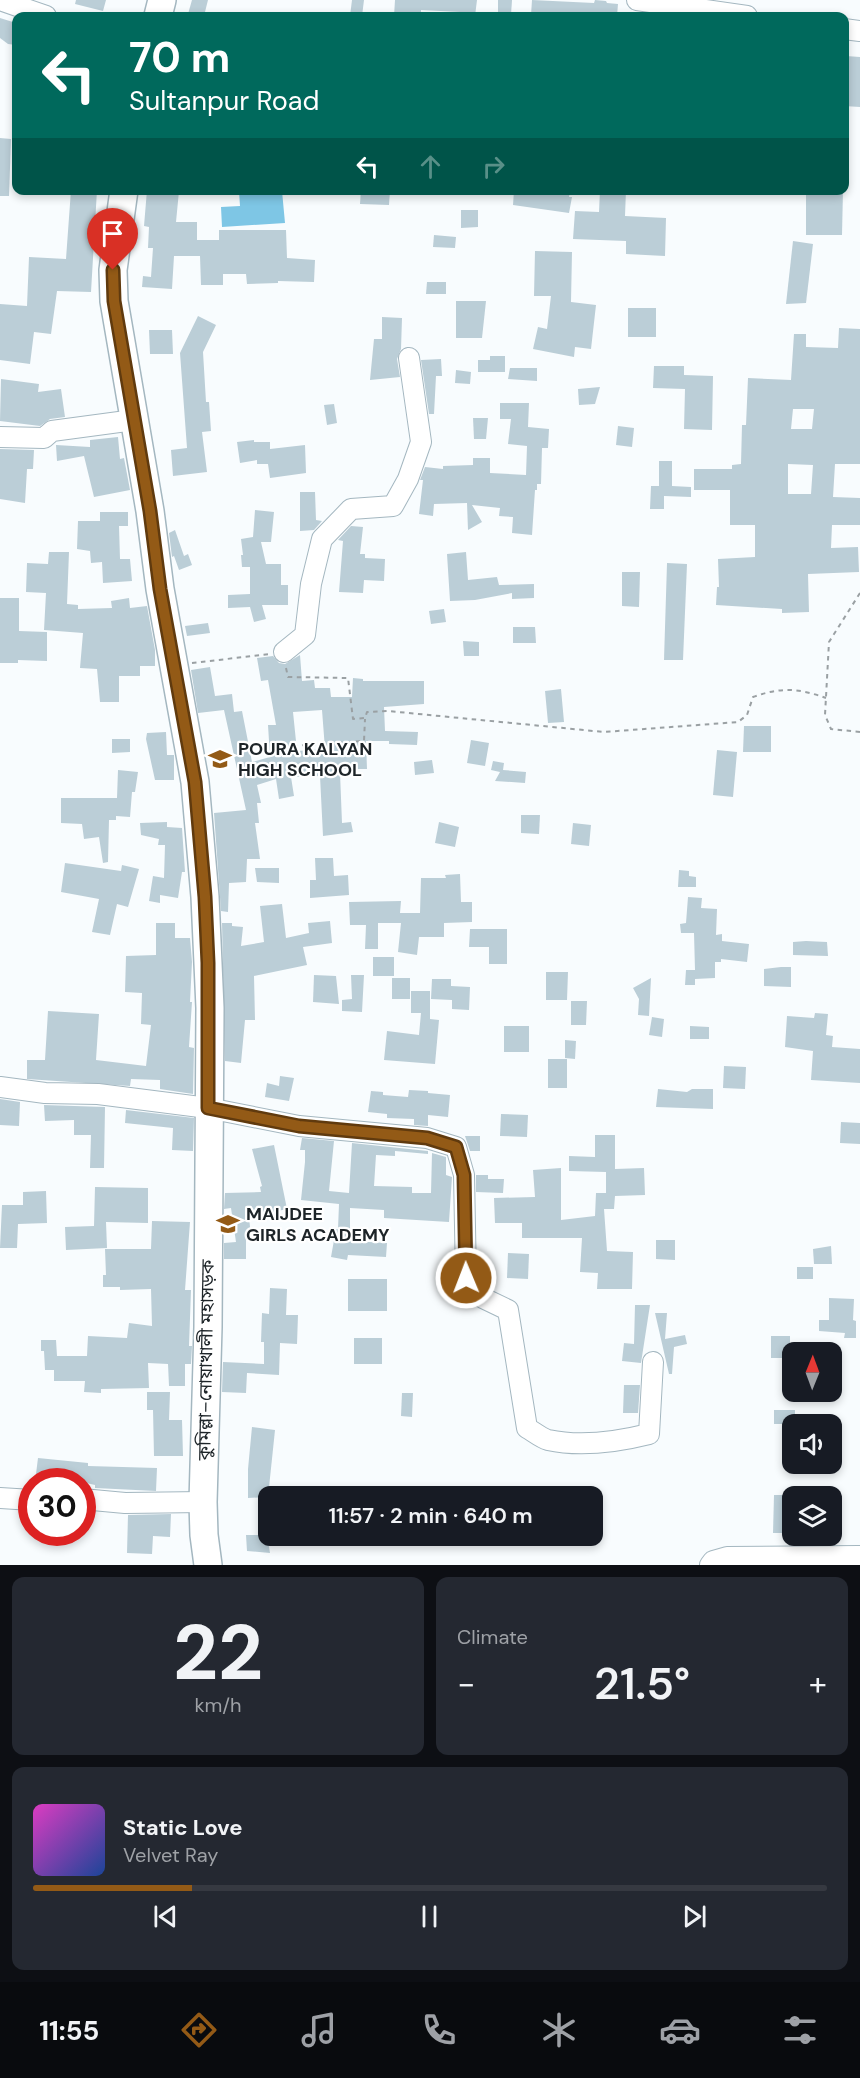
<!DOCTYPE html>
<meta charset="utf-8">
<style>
body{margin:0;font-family:"DM Sans","Noto Sans Bengali",sans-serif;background:#242831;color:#f1f3f6;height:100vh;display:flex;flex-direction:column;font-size:22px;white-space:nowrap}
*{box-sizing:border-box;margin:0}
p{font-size:20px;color:#9ea1a6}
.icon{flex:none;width:33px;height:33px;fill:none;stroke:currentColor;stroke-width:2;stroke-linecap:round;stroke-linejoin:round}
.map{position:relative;height:1565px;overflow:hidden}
.drawer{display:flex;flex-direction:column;gap:12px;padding:12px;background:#0d0f14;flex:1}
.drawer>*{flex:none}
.hud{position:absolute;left:12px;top:12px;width:837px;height:183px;border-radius:12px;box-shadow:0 3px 9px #0003;background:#00695c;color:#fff;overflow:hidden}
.needle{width:39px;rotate:1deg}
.buttons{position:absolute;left:782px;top:1342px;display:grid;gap:12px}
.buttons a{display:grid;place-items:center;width:60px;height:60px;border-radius:12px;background:#171b24;box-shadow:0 3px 9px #0003;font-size:30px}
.speed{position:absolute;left:18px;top:1468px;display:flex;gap:12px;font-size:30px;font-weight:700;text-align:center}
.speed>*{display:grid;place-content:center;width:78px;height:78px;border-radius:50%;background:#171b24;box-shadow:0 3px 9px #0003;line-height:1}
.speed .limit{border:9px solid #d22;background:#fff;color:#111}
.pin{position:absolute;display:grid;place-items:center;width:51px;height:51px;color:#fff;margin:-62px -26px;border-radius:50% 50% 50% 0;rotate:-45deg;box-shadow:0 0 6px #0007}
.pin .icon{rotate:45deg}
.me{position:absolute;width:66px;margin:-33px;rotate:359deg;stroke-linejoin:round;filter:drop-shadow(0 0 4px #0008)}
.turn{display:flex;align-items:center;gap:21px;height:126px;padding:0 18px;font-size:27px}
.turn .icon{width:78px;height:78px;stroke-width:2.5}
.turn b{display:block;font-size:42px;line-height:51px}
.lanes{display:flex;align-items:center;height:57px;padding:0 18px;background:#0003;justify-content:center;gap:30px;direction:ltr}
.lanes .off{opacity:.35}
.big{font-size:45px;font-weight:600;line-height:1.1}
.drawer .card{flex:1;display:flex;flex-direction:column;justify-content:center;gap:9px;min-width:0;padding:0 21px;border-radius:12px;background:#242831}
.drawer .dial{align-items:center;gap:0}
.dial b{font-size:78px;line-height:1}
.song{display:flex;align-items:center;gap:18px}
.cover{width:72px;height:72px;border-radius:9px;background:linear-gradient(135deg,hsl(310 70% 55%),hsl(220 70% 35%))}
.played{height:6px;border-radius:3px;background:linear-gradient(90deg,#935a16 20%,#363941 20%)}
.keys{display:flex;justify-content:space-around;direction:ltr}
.heat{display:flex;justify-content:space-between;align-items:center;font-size:33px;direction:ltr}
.drawer .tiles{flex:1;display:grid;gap:12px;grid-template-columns:1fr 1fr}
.card:last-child{grid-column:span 2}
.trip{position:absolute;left:258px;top:1486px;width:345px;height:60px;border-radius:12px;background:#171b24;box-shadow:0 3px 9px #0003;font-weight:600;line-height:60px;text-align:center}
.tab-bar{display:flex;height:96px;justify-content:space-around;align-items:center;background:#090b0e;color:#9ea1a6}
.tab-bar .icon{width:42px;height:42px}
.tab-bar .on{color:#935a16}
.tab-bar b{font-size:27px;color:#f1f3f6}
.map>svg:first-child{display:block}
.water{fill:#7ec6e5}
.building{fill:#bbced7;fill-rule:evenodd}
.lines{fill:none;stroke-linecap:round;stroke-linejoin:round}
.minor-casing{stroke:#a4b7c0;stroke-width:22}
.highway-casing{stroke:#a4b7c0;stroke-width:30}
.path{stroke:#9aa0a3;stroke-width:2;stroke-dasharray:4.5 4.5;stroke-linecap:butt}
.minor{stroke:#fff;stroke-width:20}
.highway{stroke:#fff;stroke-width:27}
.route-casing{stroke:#603a0e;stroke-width:15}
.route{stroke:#935a16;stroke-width:10}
.labels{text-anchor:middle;stroke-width:4.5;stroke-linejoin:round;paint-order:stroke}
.poi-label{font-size:18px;font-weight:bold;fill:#1d2428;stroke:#fff;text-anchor:start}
.street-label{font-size:18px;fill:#1d2428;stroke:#fff}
</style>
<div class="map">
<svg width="860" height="1565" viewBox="0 0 860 1565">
<rect width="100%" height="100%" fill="#f8fcfe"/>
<path class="water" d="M239 191H282L285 223 222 227 221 207 240 206Z"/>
<g class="building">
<path d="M76 0H106L103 11 75 4Z"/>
<path d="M192 0H208L204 16 188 14Z"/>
<path d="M352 0H364L362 16H350Z"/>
<path d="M395 0H477L475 16H459L460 12 421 10V15L408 14 407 16H394Z"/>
<path d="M498 0H512L511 15 498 14Z"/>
<path d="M532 0 594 3 595 0 606 1 607 3 618 4 617 16 531 15Z"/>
<path d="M0 18 16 23V45L8 44 0 38Z"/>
<path d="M846 56 860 57V107L844 106Z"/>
<path d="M0 138 11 139 9 196H0Z"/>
<path d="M71 190H97L91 292 57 291 51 334 34 332 30 364 0 360V304L27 306 29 257 66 259Z"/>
<path d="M147 190 179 191 176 222H197V240H219V230H286L287 258 315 260 314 282 278 281V283L247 284 246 274H223V285H201L200 256H174L172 289 142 287 143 276 151 277 153 248H148L149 227 144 226Z"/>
<path d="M361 190H390L389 205 360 204Z"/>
<path d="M514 190H570L569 197H572L569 213 513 205Z"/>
<path d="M600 190H626L625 216 666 218 665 256 626 254V241L573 239 575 211 599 212Z"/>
<path d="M806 190H843L842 235H806Z"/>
<path d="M461 210H478V227L461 228Z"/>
<path d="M434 235 456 237 455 248 433 247Z"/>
<path d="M793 241 813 244 806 303 786 304Z"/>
<path d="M535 251 572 252 571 302 596 305 591 349 575 347 574 357 533 349 538 327 547 329 551 296H534Z"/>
<path d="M427 282H446V294H426Z"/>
<path d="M456 301H486L482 338H456Z"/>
<rect x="628" y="308" width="28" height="29"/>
<path d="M198 316 216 325 203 352 206 402H209L211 431 202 432 207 472 173 476 171 450 187 448 180 353Z"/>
<path d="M382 317 402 318 401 349 397 359 400 377 370 380 374 339H382Z"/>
<path d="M839 328 860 329V464H835L833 497 860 498V525H832L831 548 858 547 859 572 808 574 809 612 782 613V609L716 605 717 587H719L718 559 755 557V525H730V490H694V469H732V465L741 464 742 425H746L748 378 791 380 794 334H806V347L838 348ZM793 409H814L812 429H791ZM788 464 813 465 811 494H788Z"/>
<path d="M149 330H172L173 354H150Z"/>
<path d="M490 356H505V372H478V360H490Z"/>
<path d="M441 359 442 376H436L434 414H429L421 360Z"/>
<path d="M654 366H684V375L713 376 712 430 684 429 685 389 653 388Z"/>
<path d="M510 368H537V381L508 379Z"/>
<path d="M456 370 471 372 470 384 455 383Z"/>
<path d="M1 379 39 384 38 392 61 389 65 417 50 419 40 426 0 421Z"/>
<path d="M600 387 595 404 579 405 578 389Z"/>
<path d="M500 403H529L528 427 549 429 548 448H542L541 484H537V490H535L532 535 512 533 513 517 499 516 500 508 472 505 482 522 468 530 467 503 434 504 433 516 419 514 423 480H420L425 467 443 469V466L473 465V458H490V473L526 475 527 446 508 444 511 419H500Z"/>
<path d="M334 404 337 423 327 425 324 405Z"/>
<path d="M473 418H488L486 439H474Z"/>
<path d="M618 426 634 428 632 447 616 445Z"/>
<path d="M118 437 120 459 124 458 130 490 94 497 84 456 57 461 56 445 90 447V440Z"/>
<path d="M254 440V442H270V449L305 445 306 473 270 478 268 464H257V460L240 463 237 442Z"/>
<path d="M0 449 34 450 33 469H27L25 503 0 499Z"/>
<path d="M659 461H672V486L691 487V497L664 496V509H650L651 486H659Z"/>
<path d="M300 492H315L316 520 322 521 314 530 300 531Z"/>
<path d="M255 510 274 512 271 542H261L266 564H281V585H288V605H262L266 619 254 622 250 607 228 608V595L250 594V567H242L241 555H243L241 539 253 537Z"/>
<path d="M100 512H128V526H119L120 559H130L132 581 103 583 102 562 91 563 90 551 77 549 78 521H100Z"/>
<path d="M351 526 363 527 360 554H365V558L385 559 384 581 364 580 363 593 339 592 343 541 338 540Z"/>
<path d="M175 530 184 556 188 554 192 565 179 570 174 556 172 557 169 533Z"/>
<path d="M49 552H69L67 604 78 605V609L112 608 111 601 129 598 130 608 147 606 155 650V666H140V676H119V702H100L97 669 80 668 83 633 44 630 46 593 26 592 27 563 48 564Z"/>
<path d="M466 552 468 580 497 577 499 585 534 584V598L512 599V593L475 600 450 601 447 554Z"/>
<path d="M667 563 687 564 683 660H664Z"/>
<path d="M622 572H640L639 607 622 606Z"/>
<path d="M0 598H19V631L47 632V661L18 660V663H0Z"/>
<path d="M444 609 446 622 431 624 429 611Z"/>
<path d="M208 623 210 633 187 636 185 626Z"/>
<path d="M513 627H535L536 643H513Z"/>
<path d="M463 641 479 642V656H464Z"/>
<path d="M300 655 302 681 314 680 315 688H330L331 697H352L353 678 363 679V681H424V704L384 707 385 731 418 732 417 745 389 744V741H366L367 769H343V773H340L342 823 351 822 353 832 323 836 320 776 291 777 294 796 279 799 276 779 257 785 261 803H257L259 823H255L260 859H247L246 882 229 883 228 912 221 911 214 813 246 810 224 710 198 713 191 670 210 667 215 696 232 694 234 712 242 711 252 762 270 757 268 725H276L268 680 261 681 257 658 273 656 279 663 285 664ZM322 710 325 749 297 751 293 712Z"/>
<path d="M561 689 564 722 548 723 545 691Z"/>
<path d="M744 726H771V752H743Z"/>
<path d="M166 732 167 755H174V780H155L146 739 147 733Z"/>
<path d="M112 739H130V752L112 753Z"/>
<path d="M471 740 489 743 485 766 467 763Z"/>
<path d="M717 750 737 752 733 797 713 795Z"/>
<path d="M432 760 434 773 415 775 414 762Z"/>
<path d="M493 761 504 763 503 770 526 772 525 783 495 781 500 772 491 770Z"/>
<path d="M118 770 138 772 135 792H132L130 817 116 816V820H109L108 862 103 863 99 837 84 839 82 824 61 823V798H117Z"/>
<path d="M521 815H540L539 834 521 833Z"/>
<path d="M167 822V827L182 828 185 872H182L178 898 160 895V903L149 901 153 876 164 878 165 845H158L159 839 141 835 140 823Z"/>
<path d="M439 822 459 827 455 847 435 843Z"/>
<path d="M573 823 591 825 589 846 571 844Z"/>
<path d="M315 858H333L334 876 348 875 349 895 310 898V880H316Z"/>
<path d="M65 863 121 871 122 865 139 869 128 907 117 904 110 935 92 932 99 899 61 892Z"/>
<path d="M255 868H279V883L257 882Z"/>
<path d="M679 870 689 871V876L696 877V887H678Z"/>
<path d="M460 874 461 902H472V922L444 923V937H419L417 955 398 952 401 923H378V949H365L366 925H350L349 902 401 901 400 913H420L421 878H446L445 875Z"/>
<path d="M688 897 702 898 701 908 717 909 716 935 722 934V941L749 944 747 962 721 959V962H715V978L695 979V985H685L686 970H695L694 933H681L680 924 686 923Z"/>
<path d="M282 904 286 938 309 933 308 923 330 921 332 943 303 947 307 965 254 976 255 1020H245L241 1063 225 1061 222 923H232V926L243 927 241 946 264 942 260 906Z"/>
<path d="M156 923H175V938H190L192 962 190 1002H192L189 1047 194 1048 193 1094 160 1089V1080L131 1079 130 1086 27 1079V1060H45L48 1011 99 1014 96 1060 146 1066 151 1025 141 1024 142 993 125 992 126 956 156 955Z"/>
<path d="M470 929H507V964H489V947H469Z"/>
<path d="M806 941 827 942 828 956 793 955V942Z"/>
<rect x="373" y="957" width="21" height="19"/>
<path d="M781 967H791V987L764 986V969Z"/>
<path d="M546 972H568L567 1000H546Z"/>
<path d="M314 975 336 976 339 1004 313 1002Z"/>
<path d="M351 975H364L362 1012 342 1011V1000L352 999Z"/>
<rect x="392" y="978" width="18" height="21"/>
<path d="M651 978 649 1016 638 1015 639 999 633 988Z"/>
<path d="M432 979H451V986L470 987 469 1010 452 1009V1000L431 999Z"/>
<path d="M411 991H430V1019L439 1020 435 1064 384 1060 387 1031 419 1035 421 1013H411Z"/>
<path d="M571 1001H587L586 1025H571Z"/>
<path d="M815 1013 828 1014 826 1035 833 1036 832 1047 860 1049V1083L811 1080 813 1051 785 1047 787 1016 814 1018Z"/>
<path d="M652 1017 664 1019 662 1037 649 1035Z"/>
<rect x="504" y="1026" width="25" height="26"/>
<path d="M690 1026 709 1027V1039H690Z"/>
<path d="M565 1040 576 1041 575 1059 565 1058Z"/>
<rect x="548" y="1059" width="19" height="29"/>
<path d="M724 1066 746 1067 745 1089 723 1088Z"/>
<path d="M280 1076 294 1078 289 1101 265 1097 267 1083 279 1086Z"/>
<path d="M658 1089 687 1092 692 1089H713V1109L656 1107Z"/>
<path d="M409 1090 428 1091V1093L450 1095 448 1117 428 1115V1126L414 1125V1119L387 1118V1114L368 1112 371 1091 383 1092V1095L408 1097Z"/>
<path d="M0 1099 20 1102 19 1126 0 1125Z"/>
<path d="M44 1105 105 1107 104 1168H90L91 1135H74V1120L45 1121Z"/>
<path d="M126 1110 194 1118 193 1151 172 1150 173 1128 125 1123Z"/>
<path d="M501 1114 528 1115 527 1137 500 1136Z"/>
<path d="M841 1122 860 1123V1144L840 1143Z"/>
<path d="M595 1135H615V1169L644 1168 645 1195 615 1196 614 1209H604L607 1251 633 1252 632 1289H597L598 1273 580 1272 582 1238H522V1223H495L494 1198 535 1197 533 1170 561 1168V1220L595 1216 596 1193H606V1172L569 1171V1156L595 1157Z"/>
<path d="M465 1136H480V1151H470Z"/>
<path d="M302 1138 334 1141 329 1191 349 1193 352 1143 428 1151V1154L395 1151V1156L376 1155 374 1186 412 1187V1193H431L432 1153 446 1157V1175L452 1177 449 1222 384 1218V1210L350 1208V1241L387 1243 386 1257 348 1255 347 1260 331 1257 336 1229H338L339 1204 301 1200 305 1162V1150H300Z"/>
<path d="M274 1145 287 1209 249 1217 251 1237H246V1259H224V1243L236 1242 231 1208 224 1209 225 1193 261 1192 260 1187 262 1186 252 1149Z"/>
<path d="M476 1175H488V1179H504L503 1193 476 1192Z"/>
<path d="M95 1187 148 1188V1223L106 1222 107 1248 66 1250 65 1227 94 1226Z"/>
<path d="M46 1191 47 1223 18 1224 17 1248H0L2 1205H23V1192Z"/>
<path d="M152 1221 190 1222 185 1290H191L189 1346H192L191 1364H185V1386H169L168 1364 148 1363 149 1388 101 1389V1393L84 1392 85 1381H54V1370H45L44 1351H41V1340H56L57 1356H87L88 1336 127 1338 129 1323 152 1326 151 1289 120 1290V1287H103V1275H106L105 1249H151Z"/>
<path d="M656 1240H675V1260L656 1259Z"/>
<path d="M831 1246 832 1264H814L813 1249Z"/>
<path d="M508 1253 529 1254 528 1279 507 1278Z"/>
<rect x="797" y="1267" width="16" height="12"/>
<rect x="348" y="1279" width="39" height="32"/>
<path d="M270 1288 287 1289 286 1315H298L297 1344 280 1343 279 1375 247 1373 246 1393 222 1392 223 1362 264 1364V1342H261L262 1313 269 1314Z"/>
<path d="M829 1298 854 1299 853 1320 856 1321V1338H844L845 1333 819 1331V1320H829Z"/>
<path d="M635 1305H650L641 1363 622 1361 624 1343 634 1344Z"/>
<path d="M655 1313H667L665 1339 685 1335 687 1344 674 1347 672 1374H669Z"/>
<rect x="771" y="1336" width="19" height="22"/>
<rect x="354" y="1338" width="28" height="26"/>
<path d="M624 1385H640L638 1413H623Z"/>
<path d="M147 1392H170L169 1420H182L183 1456H154L153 1410H147Z"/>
<path d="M402 1393H413L412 1417 401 1416Z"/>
<rect x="774" y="1410" width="21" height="14"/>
<path d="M252 1427 275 1430 268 1497 248 1498V1469Z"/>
<path d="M38 1458 88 1463V1466L157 1468 156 1491 95 1488V1485L82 1482 49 1480V1482H35Z"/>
<path d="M774 1495H792L790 1533H773Z"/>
<path d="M171 1514 170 1537 153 1536 152 1554 127 1553 128 1515Z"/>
<path d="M246 1535H267L270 1553 247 1551Z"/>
</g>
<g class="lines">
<g class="minor-casing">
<g id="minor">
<path d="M0 0 46 16"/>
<path d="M637 0 747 16"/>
<path d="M844 29 860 31"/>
<path d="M0 437 44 438 52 431 134 420"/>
<path d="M284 652 305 635 311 584 322 539 351 509 393 506 408 479 421 442 409 358"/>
<path d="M0 1087 45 1093 98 1094 208 1108 299 1126 427 1138 456 1147 464 1175 466 1278 483 1298 508 1310 527 1428C534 1432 541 1438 548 1440 580 1447 617 1442 649 1434L653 1362"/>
<path d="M0 1498 32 1500"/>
<path d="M82 1499 125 1503 203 1502"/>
<path d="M710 1565 713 1561 727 1557 860 1556"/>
</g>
</g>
<g class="highway-casing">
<g id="highway">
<path d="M158 16 162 0"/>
<path d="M124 190 113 270 114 301 150 511 160 589 195 782 205 897 210 1008 208 1327 203 1502 204 1535 208 1565"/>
</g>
</g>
<g class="path">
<path d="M860 593 829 642 825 715 831 729 860 732"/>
<path d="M192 663 270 654"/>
<path d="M286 668 288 677 348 678 353 719 365 718 367 712 388 711 604 732 738 722 747 715 753 697C781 687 798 688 826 698"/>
<path d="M293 746 364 741 365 719"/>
</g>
<use href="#minor" class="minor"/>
<use href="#highway" class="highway"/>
</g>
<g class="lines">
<g class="route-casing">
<path id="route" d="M113 270 114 301 150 511 160 589 195 782 205 897 208 963V1108L299 1126 427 1138 456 1147 464 1175 466 1278"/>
</g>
<use href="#route" class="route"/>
</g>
<defs>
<g id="school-bare" transform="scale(1.8)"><path d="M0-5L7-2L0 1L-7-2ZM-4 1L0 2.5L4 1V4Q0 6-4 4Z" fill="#935a16" stroke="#fff" stroke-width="2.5" paint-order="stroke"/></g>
</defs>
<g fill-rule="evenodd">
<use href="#school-bare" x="220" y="759"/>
<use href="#school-bare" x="228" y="1224"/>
</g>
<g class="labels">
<g class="poi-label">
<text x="238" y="755">POURA KALYAN<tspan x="238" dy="21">HIGH SCHOOL</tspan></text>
<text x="246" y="1220">MAIJDEE<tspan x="246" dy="21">GIRLS ACADEMY</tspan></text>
</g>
<g class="street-label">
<text transform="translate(206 1360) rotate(-89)" y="6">কুমিল্লা–নোয়াখালী মহাসড়ক</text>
</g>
</g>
</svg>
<div class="buttons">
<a><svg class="needle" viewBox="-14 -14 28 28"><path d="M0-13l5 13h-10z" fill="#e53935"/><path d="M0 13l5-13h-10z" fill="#9ea1a6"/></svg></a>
<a><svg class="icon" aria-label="sound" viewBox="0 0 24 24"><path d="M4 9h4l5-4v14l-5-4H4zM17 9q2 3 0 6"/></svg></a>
<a><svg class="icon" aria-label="layers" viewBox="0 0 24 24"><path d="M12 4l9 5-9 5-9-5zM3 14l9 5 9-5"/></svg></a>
</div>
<div class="speed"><div class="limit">30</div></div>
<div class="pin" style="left:113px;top:270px;background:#d93025"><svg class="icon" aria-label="arrive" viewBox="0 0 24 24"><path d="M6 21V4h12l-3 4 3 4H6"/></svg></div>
<svg class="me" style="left:466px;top:1278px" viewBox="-20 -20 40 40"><circle r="17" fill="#935a16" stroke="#fff" stroke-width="3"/><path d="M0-11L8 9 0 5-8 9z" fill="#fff"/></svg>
<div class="trip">11:57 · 2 min · 640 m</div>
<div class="hud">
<div class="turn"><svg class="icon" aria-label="left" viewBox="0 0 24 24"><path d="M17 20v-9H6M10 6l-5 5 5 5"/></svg><div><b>70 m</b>Sultanpur Road</div></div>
<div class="lanes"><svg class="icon" aria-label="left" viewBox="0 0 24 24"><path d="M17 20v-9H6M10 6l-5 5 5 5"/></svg><svg class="icon off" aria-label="ahead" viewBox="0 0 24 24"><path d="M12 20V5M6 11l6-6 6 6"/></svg><svg class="icon off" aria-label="right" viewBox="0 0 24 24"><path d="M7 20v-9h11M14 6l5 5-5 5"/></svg></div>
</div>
</div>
<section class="drawer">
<div class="tiles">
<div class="card dial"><b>22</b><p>km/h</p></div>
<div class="card"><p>Climate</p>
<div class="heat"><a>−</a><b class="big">21.5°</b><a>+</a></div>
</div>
<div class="card">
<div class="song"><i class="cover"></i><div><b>Static Love</b><p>Velvet Ray</p></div></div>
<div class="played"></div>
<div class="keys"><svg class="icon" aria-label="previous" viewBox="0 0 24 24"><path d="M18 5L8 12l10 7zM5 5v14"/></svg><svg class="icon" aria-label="pause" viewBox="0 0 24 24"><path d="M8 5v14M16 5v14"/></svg><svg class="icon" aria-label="next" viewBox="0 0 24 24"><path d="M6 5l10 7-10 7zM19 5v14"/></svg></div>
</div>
</div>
</section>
<nav class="tab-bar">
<b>11:55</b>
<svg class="icon on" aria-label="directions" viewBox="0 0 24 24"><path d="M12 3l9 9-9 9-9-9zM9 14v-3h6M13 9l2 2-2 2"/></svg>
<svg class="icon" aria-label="music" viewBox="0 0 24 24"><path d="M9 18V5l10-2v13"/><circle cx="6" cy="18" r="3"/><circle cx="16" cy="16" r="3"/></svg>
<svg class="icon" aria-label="phone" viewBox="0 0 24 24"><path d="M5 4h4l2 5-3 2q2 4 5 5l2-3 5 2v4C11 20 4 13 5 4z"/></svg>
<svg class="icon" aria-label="climate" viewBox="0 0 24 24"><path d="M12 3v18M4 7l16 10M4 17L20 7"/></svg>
<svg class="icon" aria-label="car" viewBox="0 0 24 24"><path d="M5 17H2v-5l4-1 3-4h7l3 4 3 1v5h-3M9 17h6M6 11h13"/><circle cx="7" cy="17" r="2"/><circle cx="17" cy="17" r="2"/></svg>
<svg class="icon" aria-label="filters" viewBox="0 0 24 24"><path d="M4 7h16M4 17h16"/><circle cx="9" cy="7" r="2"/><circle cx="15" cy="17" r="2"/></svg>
</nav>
